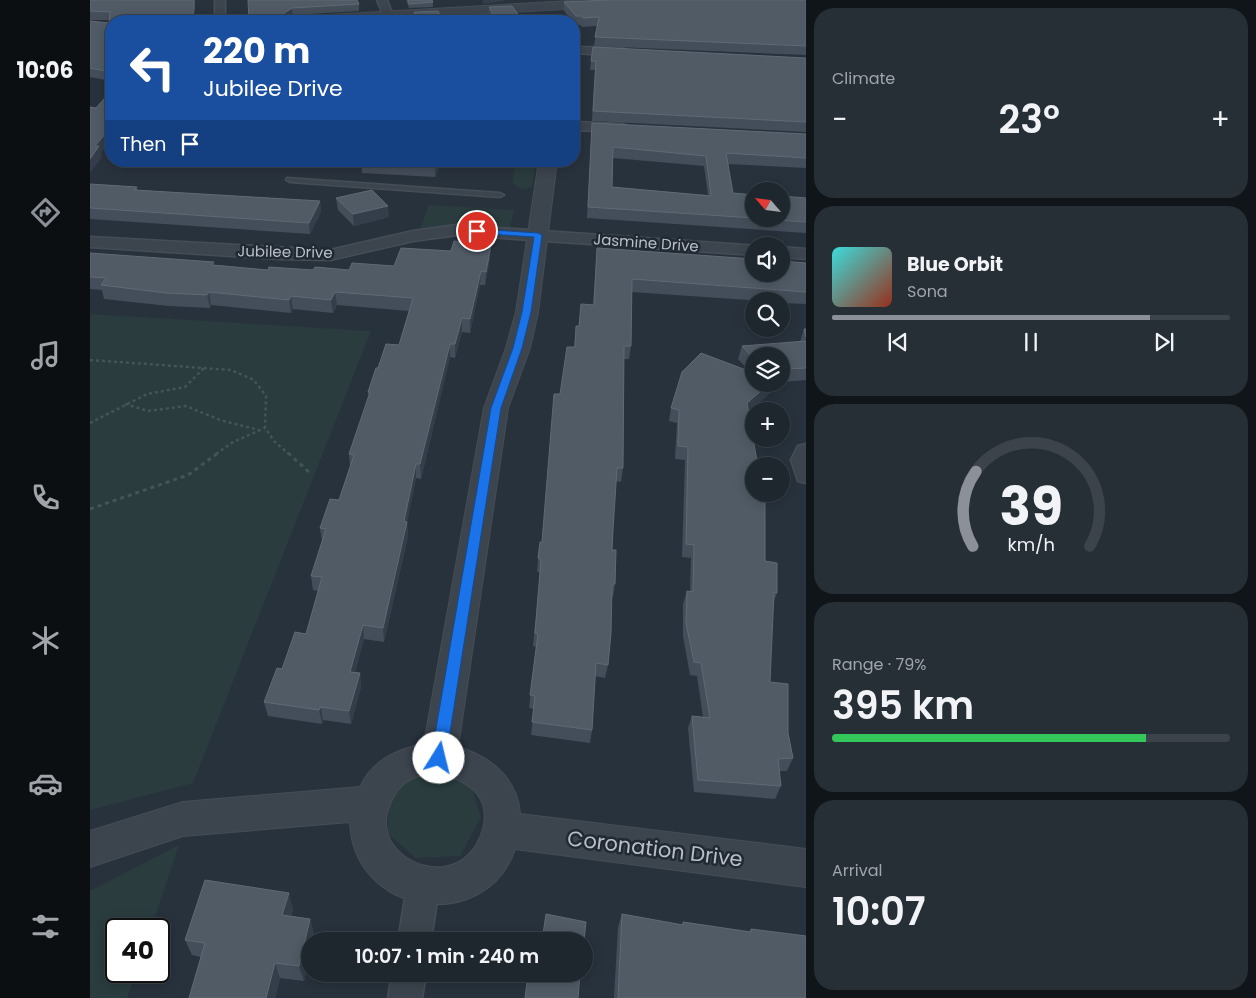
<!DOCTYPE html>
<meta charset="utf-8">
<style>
body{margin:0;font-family:Poppins,sans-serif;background:#262e36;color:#f1f3f6;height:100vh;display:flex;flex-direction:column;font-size:19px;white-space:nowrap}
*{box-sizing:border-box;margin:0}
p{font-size:16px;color:#a1a5aa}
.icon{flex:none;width:28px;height:28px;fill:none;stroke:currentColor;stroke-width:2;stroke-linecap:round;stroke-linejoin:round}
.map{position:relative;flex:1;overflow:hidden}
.side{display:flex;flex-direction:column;gap:8px;padding:8px;background:#101519;width:450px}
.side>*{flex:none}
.banner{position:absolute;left:15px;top:15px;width:475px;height:152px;border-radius:20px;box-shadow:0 2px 12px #0003,0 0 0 1px #3c434a;background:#1a4fa0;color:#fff;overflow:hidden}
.needle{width:32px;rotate:298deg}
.buttons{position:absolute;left:655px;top:182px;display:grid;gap:10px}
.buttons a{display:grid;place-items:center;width:45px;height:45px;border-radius:50%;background:#1e262e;box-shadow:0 2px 12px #0003,0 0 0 1px #3c434a;font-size:25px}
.speed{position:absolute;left:15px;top:918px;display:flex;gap:10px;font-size:25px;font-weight:700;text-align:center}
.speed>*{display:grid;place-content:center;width:65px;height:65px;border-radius:50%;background:#1e262e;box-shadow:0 2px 12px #0003,0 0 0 1px #3c434a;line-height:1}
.speed .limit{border:2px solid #111;border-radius:8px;background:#fff;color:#111}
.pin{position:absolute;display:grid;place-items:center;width:42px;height:42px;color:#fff;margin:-21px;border:2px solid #fff;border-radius:50%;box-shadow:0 1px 5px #0007}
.me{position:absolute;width:55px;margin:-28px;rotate:9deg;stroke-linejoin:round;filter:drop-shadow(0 0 4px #0008)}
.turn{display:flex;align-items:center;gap:18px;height:105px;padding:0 15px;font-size:22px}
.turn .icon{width:65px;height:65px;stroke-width:2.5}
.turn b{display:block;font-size:35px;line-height:42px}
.then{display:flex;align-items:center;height:48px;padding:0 15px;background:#0003;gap:10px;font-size:19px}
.big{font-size:38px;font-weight:600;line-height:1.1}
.side .card{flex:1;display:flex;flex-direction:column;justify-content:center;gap:8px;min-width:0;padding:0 18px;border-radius:20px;background:#262e36}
.side .dial{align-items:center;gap:0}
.dial svg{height:130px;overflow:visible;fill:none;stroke:#3c434a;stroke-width:7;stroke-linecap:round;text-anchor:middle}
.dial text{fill:#f1f3f6;stroke:none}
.song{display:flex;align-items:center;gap:15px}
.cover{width:60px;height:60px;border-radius:8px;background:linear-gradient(135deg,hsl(180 70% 55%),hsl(10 70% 35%))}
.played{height:5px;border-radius:2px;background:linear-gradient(90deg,#8c9099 80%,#3c434a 80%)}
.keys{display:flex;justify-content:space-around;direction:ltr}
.heat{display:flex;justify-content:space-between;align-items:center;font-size:28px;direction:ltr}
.charge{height:8px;border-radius:4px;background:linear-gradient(90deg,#34c759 79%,#3c434a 0)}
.trip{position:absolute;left:211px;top:932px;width:292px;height:50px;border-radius:25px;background:#1e262e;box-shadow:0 2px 12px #0003,0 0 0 1px #3c434a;font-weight:600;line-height:50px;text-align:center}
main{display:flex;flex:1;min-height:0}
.tabs{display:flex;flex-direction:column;width:90px;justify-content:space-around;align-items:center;background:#0c0f12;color:#a1a5aa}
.tabs .icon{width:35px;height:35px}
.tabs .current{color:#8c9099}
.tabs b{font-size:22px;color:#f1f3f6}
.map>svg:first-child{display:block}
.green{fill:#2a3c3e}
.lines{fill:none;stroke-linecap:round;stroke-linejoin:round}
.service-casing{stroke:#454d56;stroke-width:3}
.minor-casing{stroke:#454d56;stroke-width:3}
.tertiary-casing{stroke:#454d56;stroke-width:2}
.path-far2{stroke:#435556;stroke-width:2;stroke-dasharray:2 2;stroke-linecap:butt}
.path-far1{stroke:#435556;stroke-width:2.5;stroke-dasharray:3 3;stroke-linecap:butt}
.path{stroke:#435556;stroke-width:3;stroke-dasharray:4 4;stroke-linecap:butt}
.service{fill:#3c444d;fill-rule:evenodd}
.minor{fill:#3c444d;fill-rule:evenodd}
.tertiary{fill:#3c444d;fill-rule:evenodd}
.wall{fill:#444e5a;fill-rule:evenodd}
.shaded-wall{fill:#333e4a}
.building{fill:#505b66;stroke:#606a75;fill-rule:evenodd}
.route{fill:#1a73e8;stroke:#114b97}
.labels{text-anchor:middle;stroke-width:5;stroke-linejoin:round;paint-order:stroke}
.far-street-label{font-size:15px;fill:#b8bfc8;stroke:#212932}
.near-street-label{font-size:21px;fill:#b8bfc8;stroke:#212932}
</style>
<main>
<nav class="tabs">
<b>10:06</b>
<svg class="icon current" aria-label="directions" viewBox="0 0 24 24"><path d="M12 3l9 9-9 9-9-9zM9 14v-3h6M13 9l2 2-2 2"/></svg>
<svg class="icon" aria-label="music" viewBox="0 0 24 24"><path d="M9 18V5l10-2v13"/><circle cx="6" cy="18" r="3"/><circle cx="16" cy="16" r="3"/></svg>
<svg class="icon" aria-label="phone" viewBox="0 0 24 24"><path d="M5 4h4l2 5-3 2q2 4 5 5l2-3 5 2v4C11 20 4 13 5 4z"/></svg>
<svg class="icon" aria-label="climate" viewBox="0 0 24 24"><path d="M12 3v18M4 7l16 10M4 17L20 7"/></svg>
<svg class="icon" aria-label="car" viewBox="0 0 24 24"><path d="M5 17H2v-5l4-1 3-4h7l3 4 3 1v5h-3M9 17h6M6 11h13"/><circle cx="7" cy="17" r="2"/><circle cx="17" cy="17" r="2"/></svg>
<svg class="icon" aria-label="filters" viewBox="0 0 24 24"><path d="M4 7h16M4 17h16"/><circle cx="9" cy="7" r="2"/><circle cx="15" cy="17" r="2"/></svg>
</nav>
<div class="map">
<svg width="716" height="998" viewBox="0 0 716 998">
<rect width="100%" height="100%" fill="#28323d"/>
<g class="green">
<path d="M426 161H446L442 187 432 190 422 183Z"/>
<path d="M339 205 424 210 420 227 374 225 330 229Z"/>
<path d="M0 314 281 331 103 783 0 810Z"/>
<path d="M349 768 380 783 391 817 370 856 326 858 297 833 300 794 317 776Z"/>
<path d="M89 845 61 929H26V971H47L37 998H0V891Z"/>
</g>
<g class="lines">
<g class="service-casing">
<path id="service" d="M197 178 410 193 414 195 410 197 200 182 196 180Z"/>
</g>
<g class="minor-casing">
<g id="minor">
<rect x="125" y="0" width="10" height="21"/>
<path d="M287 0H297L303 15 302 17H294Z"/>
<path d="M484 47 533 48 539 52 533 56 484 53Z"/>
<path d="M484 122 533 124 540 128 533 132 484 130Z"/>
<path d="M367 225 669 246H664V255L367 235 323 241 240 260 189 259 0 247V237L240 250 323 231Z"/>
<path d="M691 247 716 249V259L691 257Z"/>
<path d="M716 444V483L708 481 701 460 708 446Z"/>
<path d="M333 870 344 875 349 886 341 941H308L317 886 322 875Z"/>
<path d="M302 974H336L332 998H298Z"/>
</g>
</g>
<g class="tertiary-casing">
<g id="tertiary">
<path d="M497 0H569L563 4 267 21H196L203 17Z"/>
<path d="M449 161H467L448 312 440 348 418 408 368 747C400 756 428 779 430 814L716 849V887L425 849C396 935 263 916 260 822L93 836 0 867V831L93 802 270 787C282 761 307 749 334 744L394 408 416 348 426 312ZM349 773C363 777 378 782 388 795 402 814 392 843 376 857 353 877 314 866 300 840 289 818 303 785 326 777 333 774 342 774 349 773Z"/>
</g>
</g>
<path class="path-far2" d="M148 18H161"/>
<g class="path-far1">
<path d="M0 360 141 370 164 380 176 396 175 428 185 442 199 454"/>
<path d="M35 404 58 411 96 406 130 420 169 430"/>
<path d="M0 423 57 394 95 387 114 368"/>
<path d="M126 454 143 442 175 428"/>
</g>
<g class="path">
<path d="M198 453 219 472"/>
<path d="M0 509 98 475 128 453"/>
</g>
<use href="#service" class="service"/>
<use href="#minor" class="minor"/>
<use href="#tertiary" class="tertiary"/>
</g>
<g class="wall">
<path d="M0 0 105 17V21H21V81L0 77V21L19 23V20H0Z"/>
<path d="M158 0 269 4V11L203 15 159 21Z"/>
<path d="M316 0H342L343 2V7L319 8Z"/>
<path d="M716 0V55L504 46 507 26 492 27 490 25H485L484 23V21H482L474 11V2Z"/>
<path d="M399 7 433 21H402L399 15Z"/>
<path d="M324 12 353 21H325Z"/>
<path d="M716 58V132L502 121 505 70H500L501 61Z"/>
<path d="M502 123 716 134V168L638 164 643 193 664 195V219H691L716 198V233L497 218ZM523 158 614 166 618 195 522 187Z"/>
<path d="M205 161H222L220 164Z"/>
<path d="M271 161H352L345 177 272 173Z"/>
<path d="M355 161H386V163Z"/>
<path d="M0 184 47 187 48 190 230 201 231 212 220 234 0 219Z"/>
<path d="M246 198 299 217 264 226 248 210Z"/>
<path d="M507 248 716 263V304L691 303V301H673L542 292 541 346 539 359H534L533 468 531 482 526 481 523 530 522 550 525 584 523 597H522L518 665 515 678 505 676 502 730 500 743 441 735 444 709 439 708 446 647 443 646 450 573 447 571 450 542H452L470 394 484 347 486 326H489L491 304 503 305Z"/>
<path d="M0 253 178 270H259L400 258 395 285H390L380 333 372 332 365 358 360 357 331 479 326 478 317 522 318 536 294 642 274 639 265 672 270 673 271 687 261 724 233 720 232 724 178 716 174 702 192 669 216 634 229 591 223 590 221 576 232 541 230 528 249 500 260 467 259 454 279 397 278 392 288 368 309 345 319 311 247 305 243 313 203 309 201 313 121 305 120 308 79 306 14 299 12 290 0 289Z"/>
<path d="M714 329H716V380L692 382 664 356V384H690L658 412 664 466 675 561 687 593 683 603 680 682 698 733 703 758 697 771H689L691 786 685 799 604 792 598 728 602 716 613 717 607 676 600 675 593 636V604L597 591H600L601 558 592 557 595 460 585 459 587 423 579 421 581 408 660 372 648 359 652 346 710 342Z"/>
<path d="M203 909 201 917 220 919 224 935 214 981 190 978 185 998H99L111 957 102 955 95 940Z"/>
<path d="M532 914 592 925 593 922 659 932 661 929 716 998H524L528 927Z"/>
</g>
<g class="shaded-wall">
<path d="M104 0H105V21H101Z"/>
<path d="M393 0H415L414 1 393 4Z"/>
<path d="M202 8 203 15 194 21 193 14Z"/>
<path d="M21 127V140L11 153 12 157 0 173V159L5 146Z"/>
<path d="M345 161H352L345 177Z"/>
<path d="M230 201 231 212 220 234 219 223Z"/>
<path d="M298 206 299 217 264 226 263 214Z"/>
<path d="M401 245 400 258 395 285 396 272Z"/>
<path d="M391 271 390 285 380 333V319Z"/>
<path d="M119 292 121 305 120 308 117 295Z"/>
<path d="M245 292 247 305 243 313 241 300Z"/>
<path d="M201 296 203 309 201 313 199 300Z"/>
<path d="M372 318V332L365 358V344Z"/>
<path d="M360 344V357L331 479 330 464Z"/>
<path d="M696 369 692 382H691V373Z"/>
<path d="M679 384H682L679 393 653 416 657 403Z"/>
<path d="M682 384H690L679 393Z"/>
<path d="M326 464V478L317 522 318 536 294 642 293 628Z"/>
<path d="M273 625 274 639 262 685 260 672Z"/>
<path d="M270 673 271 687 261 724 259 711Z"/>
<path d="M231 707 233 720 232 724 229 710Z"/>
<path d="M199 893 203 909 197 931 192 915Z"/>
<path d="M220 919 224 935 223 941H220V954L214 981 209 966Z"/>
<path d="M185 963 190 978 185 998H176Z"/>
</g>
<g class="building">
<path d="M0 0H104V9L101 21H21V72L0 68V21L19 23 20 12 0 11Z"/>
<path d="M158 0H267L269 4 202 8 193 14 195 16 272 15 274 21H159Z"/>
<path d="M318 0H342L343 2 319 4Z"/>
<path d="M518 0H716V46L505 37 509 17 493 18 491 16H486L474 2Z"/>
<path d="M422 6 433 21H407L399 7Z"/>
<path d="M348 11 353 21H328L324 12Z"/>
<path d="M503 47 716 58V122L503 111 506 61H501Z"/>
<path d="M21 91V127L5 146H9L0 159V107L6 108Z"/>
<path d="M502 123 716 134V158L636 153 643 193 664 195V218L498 207ZM523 147 616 156 621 196 522 187Z"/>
<path d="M0 184 47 187 44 190 230 201 219 223 0 208Z"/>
<path d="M282 190 298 206 263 214 246 198Z"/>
<path d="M691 196 716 198V222L671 219H691Z"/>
<path d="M364 241 401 245 396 272 391 271 380 319 372 318 365 344H360L330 464H326L314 521 317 522 293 628 273 625 260 672 270 673 259 711 231 707 229 710 174 702 187 668 192 669 205 632 216 634 232 577 221 576 236 529 230 528 240 499 249 500 264 455 259 454 280 392H278L286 368H288L296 344 309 345 323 298 245 292 241 300 201 296 199 300 119 292 117 295 76 293 11 285 16 278 0 277V253L124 262 122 265 178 270 179 267 223 270 225 267 259 270 262 263 304 266 311 248 361 251Z"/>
<path d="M507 248 664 259V274H691V261L716 263V292L542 279 541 346H534L533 468H527L523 530 522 550H526L525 584H522L521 633 518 665 506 663 502 730 442 722 445 696 440 695 448 634 445 633 451 560 448 558 450 542H452L464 394H470L477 347H485L486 326H489L491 304 504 305Z"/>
<path d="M714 329H716V337Z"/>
<path d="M716 341V368L696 369 691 373V356H664V359L652 346Z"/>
<path d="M611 353 664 373V384H679L657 403 667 461 673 462V466H664V494H675V561L687 563V593L684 592 680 682 698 684V733L703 758 688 759 691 786 608 780 602 716 620 718 611 663 604 662 596 623 597 591 603 592 604 545 596 544 598 447 588 446 589 410 581 408 592 372Z"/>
<path d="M115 880 199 893 192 915 220 919 209 966 185 963 176 998H99L115 943 95 940Z"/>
<path d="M456 914 496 922 494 941H452Z"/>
<path d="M532 914 593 925V922L661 932V929L716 936V998H528Z"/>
<path d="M438 974H490L488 998H435Z"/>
</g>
<path class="route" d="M387 229 448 233 452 235 441 312 432 348 411 408 356 758 354 762 349 764 343 762 341 758 401 408 423 348 432 312 444 237 384 233 383 231Z"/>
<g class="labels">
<g class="far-street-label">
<text transform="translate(556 243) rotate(4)" y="5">Jasmine Drive</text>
<text transform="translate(195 252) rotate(1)" y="5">Jubilee Drive</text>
</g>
<g class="near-street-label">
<text transform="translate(565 849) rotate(7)" y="7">Coronation Drive</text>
</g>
</g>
</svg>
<div class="buttons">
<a><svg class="needle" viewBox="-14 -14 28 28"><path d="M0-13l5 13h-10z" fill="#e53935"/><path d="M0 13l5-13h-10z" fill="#a1a5aa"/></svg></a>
<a><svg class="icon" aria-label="sound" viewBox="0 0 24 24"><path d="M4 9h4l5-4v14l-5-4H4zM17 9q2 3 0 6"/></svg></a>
<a><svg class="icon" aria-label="search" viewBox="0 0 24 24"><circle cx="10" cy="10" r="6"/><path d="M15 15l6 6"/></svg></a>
<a><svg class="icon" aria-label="layers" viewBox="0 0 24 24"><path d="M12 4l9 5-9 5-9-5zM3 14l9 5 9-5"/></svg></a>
<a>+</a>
<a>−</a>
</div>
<div class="speed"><div class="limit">40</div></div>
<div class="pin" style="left:387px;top:231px;background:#d93025"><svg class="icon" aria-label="arrive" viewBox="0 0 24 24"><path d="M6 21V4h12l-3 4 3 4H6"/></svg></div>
<svg class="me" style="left:349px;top:758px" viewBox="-20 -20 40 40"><circle r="19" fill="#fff"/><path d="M0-13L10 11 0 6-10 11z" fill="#1a73e8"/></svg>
<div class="trip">10:07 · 1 min · 240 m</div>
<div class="banner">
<div class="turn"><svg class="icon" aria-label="left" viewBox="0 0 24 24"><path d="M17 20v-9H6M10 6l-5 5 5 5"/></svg><div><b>220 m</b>Jubilee Drive</div></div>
<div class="then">Then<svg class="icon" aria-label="arrive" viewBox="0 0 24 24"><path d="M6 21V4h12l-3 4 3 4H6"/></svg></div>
</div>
</div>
<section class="side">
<div class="card"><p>Climate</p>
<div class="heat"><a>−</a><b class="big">23°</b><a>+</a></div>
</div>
<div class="card">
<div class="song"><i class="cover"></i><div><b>Blue Orbit</b><p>Sona</p></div></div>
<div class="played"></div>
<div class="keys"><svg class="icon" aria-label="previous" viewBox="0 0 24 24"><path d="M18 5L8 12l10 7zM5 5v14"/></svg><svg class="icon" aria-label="pause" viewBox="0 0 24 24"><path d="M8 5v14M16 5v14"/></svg><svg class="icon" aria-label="next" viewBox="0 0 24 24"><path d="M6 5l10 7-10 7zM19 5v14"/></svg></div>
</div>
<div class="card dial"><svg viewBox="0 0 100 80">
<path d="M14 69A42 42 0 1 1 86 69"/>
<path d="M14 69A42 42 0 0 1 16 23" stroke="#8c9099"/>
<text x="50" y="56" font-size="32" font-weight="700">39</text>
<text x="50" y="72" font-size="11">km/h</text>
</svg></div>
<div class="card"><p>Range · 79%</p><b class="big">395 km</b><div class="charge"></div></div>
<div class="card"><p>Arrival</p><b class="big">10:07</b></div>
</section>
</main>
